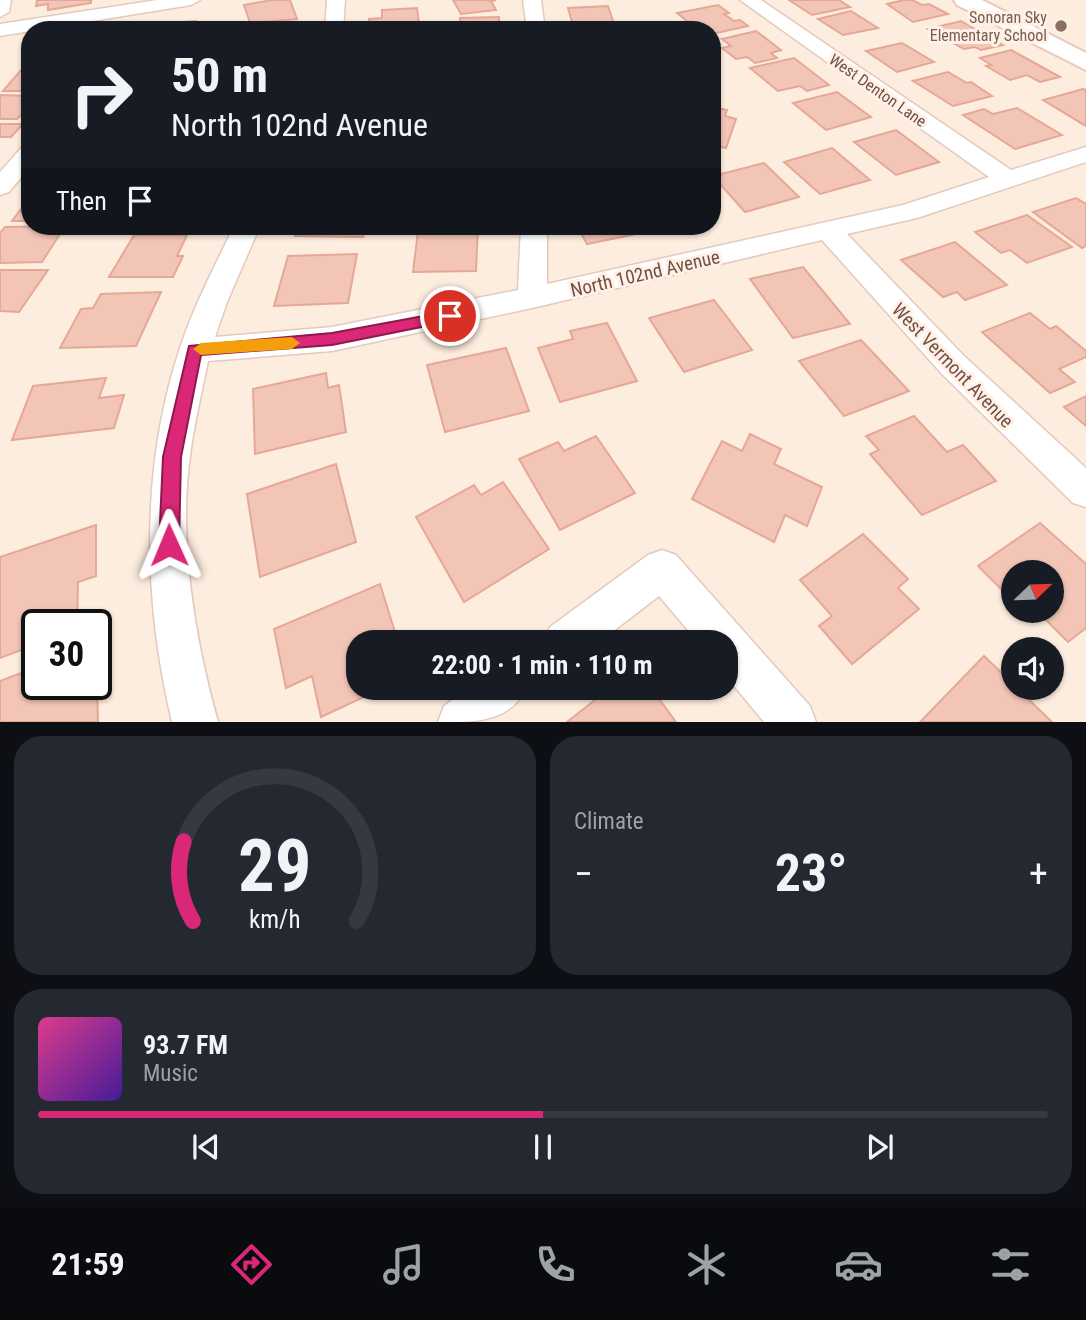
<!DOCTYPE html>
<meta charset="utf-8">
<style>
body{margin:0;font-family:"Roboto Condensed",sans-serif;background:#242831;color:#f1f3f6;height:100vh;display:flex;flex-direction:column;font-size:26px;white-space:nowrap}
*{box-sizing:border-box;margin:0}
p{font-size:23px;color:#9ea1a6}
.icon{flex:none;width:38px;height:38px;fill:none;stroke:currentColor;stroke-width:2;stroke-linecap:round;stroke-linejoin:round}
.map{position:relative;height:722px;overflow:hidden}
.sheet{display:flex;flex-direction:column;gap:14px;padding:14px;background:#0d0f14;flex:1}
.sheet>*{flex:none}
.top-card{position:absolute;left:21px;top:21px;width:700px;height:214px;border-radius:28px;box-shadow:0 2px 5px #0004;background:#171b24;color:#f1f3f6;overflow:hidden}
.needle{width:46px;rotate:67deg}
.tools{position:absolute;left:1001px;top:560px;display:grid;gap:14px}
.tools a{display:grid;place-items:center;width:63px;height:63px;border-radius:50%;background:#171b24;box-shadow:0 2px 5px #0004;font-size:35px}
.speed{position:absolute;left:21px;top:609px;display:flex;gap:14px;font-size:35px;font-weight:700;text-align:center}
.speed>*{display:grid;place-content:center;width:91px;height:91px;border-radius:50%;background:#171b24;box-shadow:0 2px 5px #0004;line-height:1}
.speed .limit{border:4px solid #111;border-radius:10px;background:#fff;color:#111}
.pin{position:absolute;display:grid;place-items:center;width:60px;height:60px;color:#fff;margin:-30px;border:4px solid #fff;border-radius:50%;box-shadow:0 2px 7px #0007}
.me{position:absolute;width:77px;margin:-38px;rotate:359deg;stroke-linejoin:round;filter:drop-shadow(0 0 5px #0008)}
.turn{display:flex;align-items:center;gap:24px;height:147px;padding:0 35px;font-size:32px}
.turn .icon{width:91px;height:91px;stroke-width:2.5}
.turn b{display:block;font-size:49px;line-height:60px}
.then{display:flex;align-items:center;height:66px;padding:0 35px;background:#0003;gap:14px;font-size:26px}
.big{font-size:52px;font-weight:700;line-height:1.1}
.sheet .tile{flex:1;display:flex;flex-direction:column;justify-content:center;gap:10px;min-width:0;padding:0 24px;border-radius:28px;background:#242831}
.sheet .dial{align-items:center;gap:0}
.dial svg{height:182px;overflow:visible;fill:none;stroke:#363941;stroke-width:7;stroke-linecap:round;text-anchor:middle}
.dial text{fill:#f1f3f6;stroke:none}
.song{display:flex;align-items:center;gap:21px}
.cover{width:84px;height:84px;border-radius:10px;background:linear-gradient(135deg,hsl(330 70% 55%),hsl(260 70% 35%))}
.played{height:7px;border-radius:4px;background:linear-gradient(90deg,#db2777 50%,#363941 50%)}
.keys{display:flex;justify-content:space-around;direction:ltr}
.heat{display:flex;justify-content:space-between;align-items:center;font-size:38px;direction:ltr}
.sheet .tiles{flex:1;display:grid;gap:14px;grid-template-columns:1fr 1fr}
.tile:last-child{grid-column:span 2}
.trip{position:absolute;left:346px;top:630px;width:392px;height:70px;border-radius:28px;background:#171b24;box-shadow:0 2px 5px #0004;font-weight:700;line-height:70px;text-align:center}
.tabs{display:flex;height:112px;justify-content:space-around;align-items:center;background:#090b0e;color:#9ea1a6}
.tabs .icon{width:49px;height:49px}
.tabs .current{color:#db2777}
.tabs b{font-size:32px;color:#f1f3f6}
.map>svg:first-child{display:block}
.building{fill:#f3c5b6;stroke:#e6a896;stroke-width:2}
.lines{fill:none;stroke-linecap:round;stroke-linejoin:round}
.street-casing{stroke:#e3c9be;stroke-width:3}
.secondary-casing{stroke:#e8c9bb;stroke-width:4}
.street{fill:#fff;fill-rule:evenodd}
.secondary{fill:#fff;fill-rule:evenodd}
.route{fill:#db2777;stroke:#8e194d;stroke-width:2}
.slow{fill:#f59e0b}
.education-dot{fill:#8d6e63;stroke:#fff1e5;stroke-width:2.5}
.labels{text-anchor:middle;stroke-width:6;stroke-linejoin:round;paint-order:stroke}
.far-education-label{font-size:16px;fill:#785e54;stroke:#fff1e5;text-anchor:end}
.far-street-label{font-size:16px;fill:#735046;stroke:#fff1e5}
.street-label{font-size:19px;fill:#735046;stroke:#fff1e5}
</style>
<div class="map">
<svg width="1086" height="722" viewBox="0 0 1086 722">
<rect width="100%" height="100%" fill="#fdeddf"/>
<g class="building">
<path d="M37 0H91V3L48 10V4L36 6Z"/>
<path d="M272 0H290L297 19 250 23 244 5Z"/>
<path d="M453 0H496L491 1 496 10 461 14Z"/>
<path d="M789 0H839L850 7 812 15Z"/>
<path d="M904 0H912L922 5 929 4 948 14 913 22 887 4Z"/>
<path d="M718 5 729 13 724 14 734 21 740 20 748 26 712 34V30H698L677 13Z"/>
<path d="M608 6 616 30 574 29 568 8Z"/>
<path d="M417 8 419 24 369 27V19L382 18V10Z"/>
<path d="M851 11 878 28 843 35 818 19Z"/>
<path d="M499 17 500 30H460V18Z"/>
<path d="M196 21 194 30H153L154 24Z"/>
<path d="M961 21 1003 45 981 50 975 47 964 49 928 29Z"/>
<path d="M756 31 781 50 771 53 777 58 755 63 747 57 736 59 722 48 731 46 722 39Z"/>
<path d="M902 43 934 62 897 72 866 51Z"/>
<path d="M1011 50 1060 77 1040 82 1027 75 1010 80 986 66 991 65 980 58Z"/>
<path d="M794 58 829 85 807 91 800 86 778 91 750 68Z"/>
<path d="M21 70H30V91H3Z"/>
<path d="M948 72 967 83 971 82 992 96 953 106 913 81Z"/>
<path d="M1083 89 1086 90V126L1043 100Z"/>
<path d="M837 92 871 117 826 130 793 103Z"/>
<path d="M0 95 30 96V107L17 119H0Z"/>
<path d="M712 107 727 110 725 116 736 119 726 148 712 145Z"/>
<path d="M1017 108 1062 135 1015 149 963 115 984 109 993 114Z"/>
<path d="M0 124H23L11 137H0Z"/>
<path d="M896 130 939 162 896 175 854 142Z"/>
<path d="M832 148 870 180 820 194 784 162Z"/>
<path d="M764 163 799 197 745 212 713 176Z"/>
<path d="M30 197V221H12Z"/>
<path d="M1076 198 1086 204V246L1082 248 1033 212Z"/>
<path d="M1027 215 1072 247 1027 263 1010 250 1001 253 975 232Z"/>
<path d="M65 226 42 262 0 263V233L5 227Z"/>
<path d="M299 226H366L363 237 295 236Z"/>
<path d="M453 226H478L476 271 413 272 418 231 452 230Z"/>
<path d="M577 226H637L641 233 587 244Z"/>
<path d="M134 235H187L177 256H183L173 277H109Z"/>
<path d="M955 242 1007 285 965 300 957 292 943 297 901 260Z"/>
<path d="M357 254 348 303 274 306 288 256Z"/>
<path d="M803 267 850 324 793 338 750 279Z"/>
<path d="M0 270H48L19 312 0 311Z"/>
<path d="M161 292 136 346 60 348 81 309 93 308 101 294Z"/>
<path d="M714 300 752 350 684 372 649 318Z"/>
<path d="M1030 313 1050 329 1056 326 1086 351V357L1059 369 1075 382 1050 393 982 332Z"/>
<path d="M607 323 637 381 560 402 538 348 573 339 570 331Z"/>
<path d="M861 340 909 391 844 416 799 361Z"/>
<path d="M506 348 529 411 445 432 427 365Z"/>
<path d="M326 373 328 388 339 385 346 432 255 454 253 389Z"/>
<path d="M106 378 99 398 124 395 114 428 12 440 33 386Z"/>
<path d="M1086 396V426L1064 407Z"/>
<path d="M914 416 947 452 963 445 996 481 922 515 870 454 879 450 866 436Z"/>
<path d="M750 434 781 449 774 464 822 487 807 526 785 515 774 542 692 499 722 441 742 451Z"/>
<path d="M596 436 635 493 560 530 519 459 558 442 564 451Z"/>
<path d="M336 464 356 542 260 577 247 494Z"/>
<path d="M503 482 549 549 464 602 416 517 474 485 481 495Z"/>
<path d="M1040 523 1086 564V628L1068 642 1039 613 1031 619 1023 611H1052V572H1013V601L978 566Z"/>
<path d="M96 525V576L78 582 77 625H37V644L0 658V557Z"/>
<path d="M863 534 908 579 898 588 919 609 852 664 819 626 832 616 800 580Z"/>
<path d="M380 584 398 642H359V688H383L321 717 312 676 286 688 274 629Z"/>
<path d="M96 643 98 722H0V681L37 667V684H96Z"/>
<path d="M984 656 1013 684V688H1017L1052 722H920Z"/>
<path d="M610 688H651L676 722H567Z"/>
</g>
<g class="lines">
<g class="street-casing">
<g id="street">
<path d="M0 0H11L9 12 0 17Z"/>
<path d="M157 0H200L191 5 0 36V24Z"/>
<path d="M327 0H345L343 30H325Z"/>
<path d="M523 0H541L545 30H527Z"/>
<path d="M740 0H761L1011 170 1086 147V162L917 218 847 234 964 356 1086 468V507L1073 503 942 374 822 240 532 308 332 351 208 361C202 392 194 424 190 456 178 540 195 640 218 722H172C143 599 140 468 180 348 194 305 215 266 234 226H260L227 302 215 337 332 327 518 290 521 226H547V284L903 205 989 177Z"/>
<path d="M30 145V167L9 192 0 195V172L22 147Z"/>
<path d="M662 550 676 555 810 706 816 722H764L726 676V642H698L659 596 599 642H544L550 627 648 555Z"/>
<path d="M469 688H527C509 722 477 722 438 722L444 706Z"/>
</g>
</g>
<g class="secondary-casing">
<path id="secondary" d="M954 0H982L1086 53V70L957 5Z"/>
</g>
<use href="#street" class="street"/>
<use href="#secondary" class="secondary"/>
</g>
<path class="route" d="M450 311 458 316 456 320 332 345 201 355 181 457 179 545 176 551 169 554 162 551 159 545 163 457 189 346 332 333Z"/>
<path class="slow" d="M292 337 300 343 292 349 201 355 193 349 201 343Z"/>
<circle class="education-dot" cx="1061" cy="26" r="7"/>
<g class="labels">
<g class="far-education-label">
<text x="1047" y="23">Sonoran Sky<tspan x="1047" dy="18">Elementary School</tspan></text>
</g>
<g class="far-street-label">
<text transform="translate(878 90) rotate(35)" y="6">West Denton Lane</text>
</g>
<g class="street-label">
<text transform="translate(645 273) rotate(-13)" y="7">North 102nd Avenue</text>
<text transform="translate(953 365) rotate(46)" y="7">West Vermont Avenue</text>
</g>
</g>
</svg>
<div class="tools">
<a><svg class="needle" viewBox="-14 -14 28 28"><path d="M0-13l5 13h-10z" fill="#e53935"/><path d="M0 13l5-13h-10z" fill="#9ea1a6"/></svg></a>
<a><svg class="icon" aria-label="sound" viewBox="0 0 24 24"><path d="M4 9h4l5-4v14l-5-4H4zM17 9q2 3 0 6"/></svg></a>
</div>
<div class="speed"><div class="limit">30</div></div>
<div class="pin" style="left:450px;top:316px;background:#d93025"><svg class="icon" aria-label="arrive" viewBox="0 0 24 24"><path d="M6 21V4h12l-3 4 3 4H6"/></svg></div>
<svg class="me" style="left:169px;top:545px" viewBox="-20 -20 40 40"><path d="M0-17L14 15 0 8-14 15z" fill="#db2777" stroke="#fff" stroke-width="4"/></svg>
<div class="trip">22:00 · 1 min · 110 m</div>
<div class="top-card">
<div class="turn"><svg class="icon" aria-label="right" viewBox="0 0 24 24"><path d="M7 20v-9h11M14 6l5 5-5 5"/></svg><div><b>50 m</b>North 102nd Avenue</div></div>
<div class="then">Then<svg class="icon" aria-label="arrive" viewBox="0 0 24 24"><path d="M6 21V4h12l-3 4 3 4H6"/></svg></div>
</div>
</div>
<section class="sheet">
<div class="tiles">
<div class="tile dial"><svg viewBox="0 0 100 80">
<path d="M14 69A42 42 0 1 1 86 69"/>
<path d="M14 69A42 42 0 0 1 10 34" stroke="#db2777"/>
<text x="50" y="56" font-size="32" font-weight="700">29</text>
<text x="50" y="72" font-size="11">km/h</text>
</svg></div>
<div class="tile"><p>Climate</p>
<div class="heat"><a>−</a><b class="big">23°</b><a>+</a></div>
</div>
<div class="tile">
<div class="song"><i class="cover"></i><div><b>93.7 FM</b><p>Music</p></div></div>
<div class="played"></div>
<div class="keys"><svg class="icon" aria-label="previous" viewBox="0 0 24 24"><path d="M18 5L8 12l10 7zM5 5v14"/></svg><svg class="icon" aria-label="pause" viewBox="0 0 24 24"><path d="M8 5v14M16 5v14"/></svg><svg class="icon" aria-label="next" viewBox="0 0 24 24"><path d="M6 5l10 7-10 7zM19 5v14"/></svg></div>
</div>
</div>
</section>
<nav class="tabs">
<b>21:59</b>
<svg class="icon current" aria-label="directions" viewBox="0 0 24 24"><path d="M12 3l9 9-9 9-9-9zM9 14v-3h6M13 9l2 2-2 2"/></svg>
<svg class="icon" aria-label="music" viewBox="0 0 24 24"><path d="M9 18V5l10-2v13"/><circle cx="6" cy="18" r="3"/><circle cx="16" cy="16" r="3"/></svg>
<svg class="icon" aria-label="phone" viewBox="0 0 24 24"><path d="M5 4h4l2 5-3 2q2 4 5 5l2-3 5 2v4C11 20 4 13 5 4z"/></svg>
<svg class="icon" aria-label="climate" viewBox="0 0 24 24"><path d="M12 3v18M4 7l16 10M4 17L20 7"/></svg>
<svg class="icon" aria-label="car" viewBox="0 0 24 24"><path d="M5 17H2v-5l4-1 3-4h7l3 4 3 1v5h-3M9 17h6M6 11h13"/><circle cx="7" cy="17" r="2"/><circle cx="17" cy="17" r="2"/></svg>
<svg class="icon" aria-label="filters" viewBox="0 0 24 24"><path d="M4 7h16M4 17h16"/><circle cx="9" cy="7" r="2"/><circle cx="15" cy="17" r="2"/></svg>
</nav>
